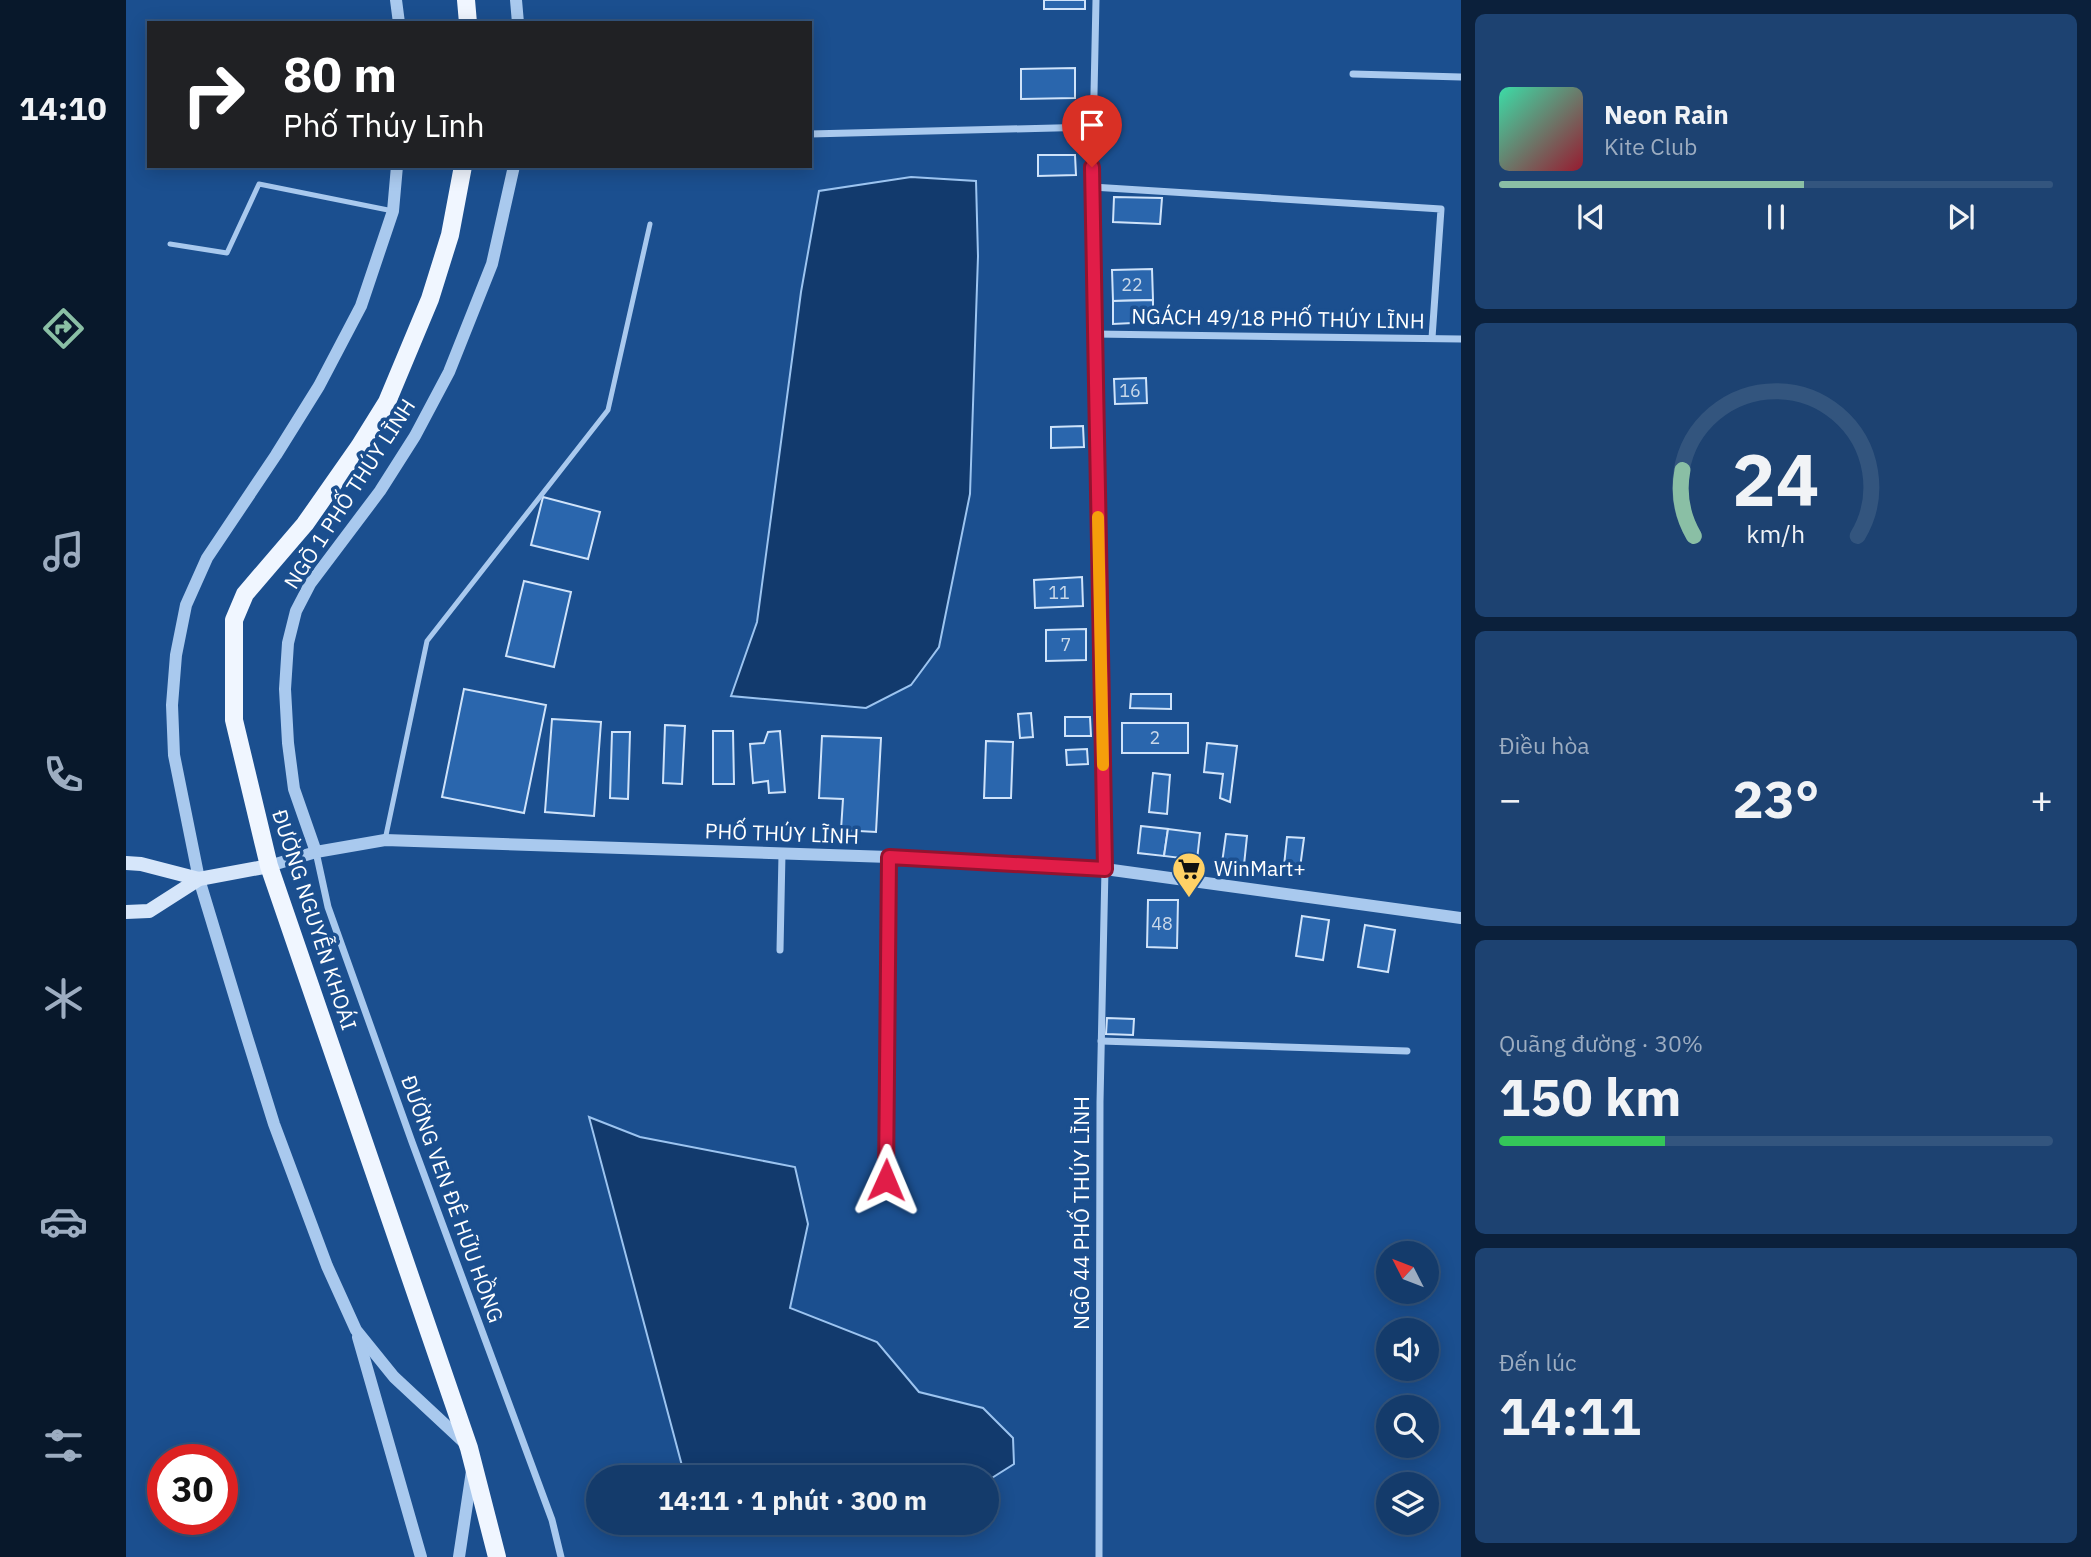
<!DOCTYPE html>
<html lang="vi">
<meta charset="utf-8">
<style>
body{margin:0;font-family:"IBM Plex Sans",sans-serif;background:#1d4271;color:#f1f3f6;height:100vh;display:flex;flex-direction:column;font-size:26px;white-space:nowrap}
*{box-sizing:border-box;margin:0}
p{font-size:23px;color:#9dadc1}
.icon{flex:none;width:38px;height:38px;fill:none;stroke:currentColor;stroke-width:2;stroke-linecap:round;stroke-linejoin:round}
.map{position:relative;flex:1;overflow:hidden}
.details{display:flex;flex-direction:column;gap:14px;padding:14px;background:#0b203b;width:630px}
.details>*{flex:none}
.hud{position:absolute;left:21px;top:21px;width:665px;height:147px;border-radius:0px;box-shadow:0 4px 18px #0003,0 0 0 2px #33557e;background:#202124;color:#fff;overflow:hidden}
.needle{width:46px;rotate:312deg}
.buttons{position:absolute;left:1250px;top:1241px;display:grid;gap:14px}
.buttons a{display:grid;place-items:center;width:63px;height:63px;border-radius:50%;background:#143b6b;box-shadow:0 4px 18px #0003,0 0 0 2px #33557e;font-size:35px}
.speed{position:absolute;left:21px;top:1444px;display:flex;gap:14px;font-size:35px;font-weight:700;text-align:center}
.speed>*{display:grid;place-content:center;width:91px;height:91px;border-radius:50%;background:#143b6b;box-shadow:0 4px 18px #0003,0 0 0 2px #33557e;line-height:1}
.speed .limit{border:10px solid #d22;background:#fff;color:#111}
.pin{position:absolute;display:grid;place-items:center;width:60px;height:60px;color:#fff;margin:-72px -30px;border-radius:50% 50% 50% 0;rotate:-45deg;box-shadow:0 0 7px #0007}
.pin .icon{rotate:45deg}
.me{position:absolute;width:77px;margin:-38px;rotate:1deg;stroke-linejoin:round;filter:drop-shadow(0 0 5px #0008)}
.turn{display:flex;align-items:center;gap:24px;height:147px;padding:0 21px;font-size:32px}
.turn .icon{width:91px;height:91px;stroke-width:2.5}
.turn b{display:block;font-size:49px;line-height:60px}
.big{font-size:52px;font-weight:700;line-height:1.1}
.details .tile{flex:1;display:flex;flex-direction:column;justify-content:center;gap:10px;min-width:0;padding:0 24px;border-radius:10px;background:#1d4271}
.details .dial{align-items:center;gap:0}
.dial svg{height:182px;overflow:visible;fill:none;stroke:#33557e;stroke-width:7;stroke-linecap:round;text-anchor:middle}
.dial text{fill:#f1f3f6;stroke:none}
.song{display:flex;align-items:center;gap:21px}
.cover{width:84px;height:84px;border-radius:10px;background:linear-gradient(135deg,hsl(160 70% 55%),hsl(350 70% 35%))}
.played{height:7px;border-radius:4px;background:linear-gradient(90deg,#8abfa5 55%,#33557e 55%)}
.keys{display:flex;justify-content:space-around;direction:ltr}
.heat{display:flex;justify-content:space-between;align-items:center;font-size:38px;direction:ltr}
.charge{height:10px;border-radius:5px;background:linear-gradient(90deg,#34c759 30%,#33557e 0)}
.trip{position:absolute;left:460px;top:1465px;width:413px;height:70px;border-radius:35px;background:#143b6b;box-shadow:0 4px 18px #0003,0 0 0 2px #33557e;font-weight:700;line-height:70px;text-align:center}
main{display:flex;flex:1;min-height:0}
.tab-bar{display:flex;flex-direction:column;width:126px;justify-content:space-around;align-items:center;background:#08182b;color:#9dadc1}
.tab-bar .icon{width:49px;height:49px}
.tab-bar .on{color:#8abfa5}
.tab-bar b{font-size:32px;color:#f1f3f6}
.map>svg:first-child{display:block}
.water{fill:#123a6d;stroke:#9cc4f0;stroke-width:2}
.building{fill:#2a66ad;stroke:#cfe3fa;stroke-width:2}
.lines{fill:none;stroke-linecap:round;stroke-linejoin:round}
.service{stroke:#a9c9ee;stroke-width:5}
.minor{stroke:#a9c9ee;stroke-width:7}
.tertiary{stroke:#a9c9ee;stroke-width:12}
.secondary{stroke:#d6e6fa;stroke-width:14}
.primary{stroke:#f0f6ff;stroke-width:18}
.route-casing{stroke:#92132f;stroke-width:18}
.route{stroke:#e11d48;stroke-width:12}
.slow{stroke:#f59e0b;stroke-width:12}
.labels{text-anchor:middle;stroke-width:7;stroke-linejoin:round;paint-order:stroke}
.number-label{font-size:18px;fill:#cad9ea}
.street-label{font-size:21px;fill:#fff;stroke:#1b4f8f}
.poi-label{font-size:21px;fill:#fff;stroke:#1b4f8f;text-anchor:start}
</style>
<main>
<nav class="tab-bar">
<b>14:10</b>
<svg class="icon on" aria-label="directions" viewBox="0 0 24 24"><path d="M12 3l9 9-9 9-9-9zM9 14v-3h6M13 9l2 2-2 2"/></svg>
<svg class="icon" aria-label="music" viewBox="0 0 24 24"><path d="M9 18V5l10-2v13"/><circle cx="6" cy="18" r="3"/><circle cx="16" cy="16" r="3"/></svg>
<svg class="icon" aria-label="phone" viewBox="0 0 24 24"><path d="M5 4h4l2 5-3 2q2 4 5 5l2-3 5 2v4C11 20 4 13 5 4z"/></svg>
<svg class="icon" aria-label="climate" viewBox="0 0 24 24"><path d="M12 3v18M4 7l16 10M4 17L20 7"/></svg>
<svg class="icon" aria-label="car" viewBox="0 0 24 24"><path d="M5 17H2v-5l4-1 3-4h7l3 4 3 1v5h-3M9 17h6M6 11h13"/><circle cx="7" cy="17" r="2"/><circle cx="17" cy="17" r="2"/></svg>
<svg class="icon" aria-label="filters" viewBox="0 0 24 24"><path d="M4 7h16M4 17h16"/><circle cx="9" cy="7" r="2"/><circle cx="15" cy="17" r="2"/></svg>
</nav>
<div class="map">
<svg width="1335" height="1557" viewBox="0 0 1335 1557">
<rect width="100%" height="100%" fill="#1b4f8f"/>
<g class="water">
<path d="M785 177 850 181 852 256 844 494 813 647 785 685 740 708 605 696 631 622 675 292 693 191Z"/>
<path d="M463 1117 514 1137 669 1167 682 1224 664 1308 751 1342 793 1392 857 1408 887 1438 888 1464 861 1481V1477H559Z"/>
</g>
<g class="building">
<rect x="918" y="0" width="41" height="9"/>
<path d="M949 68V98L895 99V69Z"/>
<path d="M912 155H949L950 175 912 176Z"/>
<path d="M988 197 1036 198 1034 224 987 222Z"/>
<path d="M1026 269 1027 300 987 301 986 270Z"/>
<path d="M1027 300V322L987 324V301Z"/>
<path d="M1020 378 1021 403 989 404 988 379Z"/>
<path d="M957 426 958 447 925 448V427Z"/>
<path d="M417 497 474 512 462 559 405 545Z"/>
<path d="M956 577 957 606 909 608 908 580Z"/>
<path d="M398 581 445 592 428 667 380 656Z"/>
<path d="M960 629V660L920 661V630Z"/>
<path d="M338 689 420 705 398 813 316 797Z"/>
<path d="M1005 694H1045V709L1004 708Z"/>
<path d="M905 713 907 737 894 738 892 714Z"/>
<path d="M939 717H964L965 736H939Z"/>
<path d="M426 719 475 722 468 816 419 812Z"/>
<rect x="996" y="723" width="66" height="30"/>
<path d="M539 725 559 726 556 784 537 783Z"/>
<path d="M587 731H607L608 784H587Z"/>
<path d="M654 731 659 792 643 793 642 781 627 783 624 744 638 743 642 732Z"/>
<path d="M486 732H504L502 799 484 798Z"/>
<path d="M696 736 755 738 750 832 715 830 717 799 693 798Z"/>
<path d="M860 741 887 742 885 798H858Z"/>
<path d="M1081 743 1111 746 1104 802 1094 798 1097 774 1078 772Z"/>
<path d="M961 749 962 764 941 765 940 750Z"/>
<path d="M1027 773 1044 775 1041 814 1023 812Z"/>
<path d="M1015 826 1042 829 1038 856 1012 853Z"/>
<path d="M1042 829 1074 833 1071 860 1038 856Z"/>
<path d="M1100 834 1121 836 1118 865 1096 863Z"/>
<path d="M1161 837 1178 838 1174 868 1158 866Z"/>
<path d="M1022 900H1052L1051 948 1021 947Z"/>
<path d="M1176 916 1203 920 1197 960 1170 956Z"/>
<path d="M1239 925 1269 930 1262 972 1232 967Z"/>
<path d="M981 1018 1008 1019 1007 1035 980 1034Z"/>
</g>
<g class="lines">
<g class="service">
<path d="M44 244 101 253 133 184 267 211"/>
<path d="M259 840 301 641 482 410 524 224"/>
</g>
<g class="minor">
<path d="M970 0 966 187 979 869 974 1102 973 1557"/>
<path d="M1227 74 1335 77"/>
<path d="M684 134 968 127"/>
<path d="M966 187 1315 209 1306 338"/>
<path d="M968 334 1335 339"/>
<path d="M190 852 202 907 286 1142 426 1520 435 1557"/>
<path d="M654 950 656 854"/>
<path d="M975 1041 1281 1051"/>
<path d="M760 1180 763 857"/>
</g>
<g class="tertiary">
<path d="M270 0 273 23"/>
<path d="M390 0 392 23"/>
<path d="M271 166 267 211 235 306 193 386 150 455 81 558 60 605 50 655 46 705 48 755 73 879 120 1034 148 1124 201 1266 230 1330 268 1377 341 1445"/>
<path d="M190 852 168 789 162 743 159 689 162 643 170 611 184 584 254 491 289 436 323 372 366 264 388 166"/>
<path d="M143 866 190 852 259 840 763 857 979 869 1335 918"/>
<path d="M232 1337 295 1557"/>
<path d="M333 1557 346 1471"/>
</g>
<g class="secondary">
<path d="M0 863 15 864 73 879"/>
<path d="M0 912 23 911 73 879 143 866"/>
</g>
<g class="primary">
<path d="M340 0 342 23"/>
<path d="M337 166 324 235 304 299 261 402 233 447 179 524 119 594 108 620V720L143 866 343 1448 371 1557"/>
</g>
</g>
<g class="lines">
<g class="route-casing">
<path id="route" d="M760 1180 763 857 979 869 966 167"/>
</g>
<use href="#route" class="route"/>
<path class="slow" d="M972 517 977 765"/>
</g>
<defs>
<g id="supermarket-pin" transform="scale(1.75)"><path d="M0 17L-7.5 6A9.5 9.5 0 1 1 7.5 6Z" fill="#ffd166" stroke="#1b4f8f"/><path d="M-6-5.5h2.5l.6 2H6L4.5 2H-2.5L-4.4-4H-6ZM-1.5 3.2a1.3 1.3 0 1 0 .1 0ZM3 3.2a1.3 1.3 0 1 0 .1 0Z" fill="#111"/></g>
</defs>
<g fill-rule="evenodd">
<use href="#supermarket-pin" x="1063" y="869"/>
</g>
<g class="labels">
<g class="number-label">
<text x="1006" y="291">22</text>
<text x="1004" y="397">16</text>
<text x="933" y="599">11</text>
<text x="940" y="651">7</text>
<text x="1029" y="744">2</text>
<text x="1036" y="930">48</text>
</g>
<g class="street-label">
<text transform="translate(1152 319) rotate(1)" y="7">NGÁCH 49/18 PHỐ THÚY LĨNH</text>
<text transform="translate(224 494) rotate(-57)" y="7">NGÕ 1 PHỐ THÚY LĨNH</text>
<text transform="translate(656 834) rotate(2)" y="7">PHỐ THÚY LĨNH</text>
<text transform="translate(188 920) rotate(72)" y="7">ĐƯỜNG NGUYỄN KHOÁI</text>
<text transform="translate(326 1199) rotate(70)" y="7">ĐƯỜNG VEN ĐÊ HỮU HỒNG</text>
<text transform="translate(956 1213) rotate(-90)" y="7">NGÕ 44 PHỐ THÚY LĨNH</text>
</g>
<g class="poi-label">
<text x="1088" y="876">WinMart+</text>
</g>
</g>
</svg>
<div class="buttons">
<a><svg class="needle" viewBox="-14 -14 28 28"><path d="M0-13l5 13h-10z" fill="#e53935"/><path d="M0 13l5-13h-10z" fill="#9dadc1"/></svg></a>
<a><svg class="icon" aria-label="sound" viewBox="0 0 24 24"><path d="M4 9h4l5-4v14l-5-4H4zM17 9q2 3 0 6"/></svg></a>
<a><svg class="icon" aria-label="search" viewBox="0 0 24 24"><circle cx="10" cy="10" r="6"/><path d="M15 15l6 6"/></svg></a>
<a><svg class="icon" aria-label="layers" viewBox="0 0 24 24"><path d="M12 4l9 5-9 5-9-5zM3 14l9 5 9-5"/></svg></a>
</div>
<div class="speed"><div class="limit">30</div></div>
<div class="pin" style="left:966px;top:167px;background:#d93025"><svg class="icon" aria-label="arrive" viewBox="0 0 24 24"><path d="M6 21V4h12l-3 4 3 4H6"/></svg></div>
<svg class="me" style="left:760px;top:1180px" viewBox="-20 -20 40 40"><path d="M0-17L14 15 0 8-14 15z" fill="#e11d48" stroke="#fff" stroke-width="4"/></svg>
<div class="trip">14:11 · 1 phút · 300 m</div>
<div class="hud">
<div class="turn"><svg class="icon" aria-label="right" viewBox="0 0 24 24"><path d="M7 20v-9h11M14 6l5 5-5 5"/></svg><div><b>80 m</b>Phố Thúy Lĩnh</div></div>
</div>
</div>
<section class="details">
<div class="tile">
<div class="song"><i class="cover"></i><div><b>Neon Rain</b><p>Kite Club</p></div></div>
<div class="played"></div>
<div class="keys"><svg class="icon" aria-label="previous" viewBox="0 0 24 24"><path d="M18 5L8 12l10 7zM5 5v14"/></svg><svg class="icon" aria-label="pause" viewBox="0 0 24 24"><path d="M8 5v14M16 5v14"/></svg><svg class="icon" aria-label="next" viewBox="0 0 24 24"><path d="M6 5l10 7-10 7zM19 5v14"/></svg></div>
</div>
<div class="tile dial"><svg viewBox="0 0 100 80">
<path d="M14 69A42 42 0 1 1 86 69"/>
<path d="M14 69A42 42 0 0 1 9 40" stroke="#8abfa5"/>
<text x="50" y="56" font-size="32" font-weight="700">24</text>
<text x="50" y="72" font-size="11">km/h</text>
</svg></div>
<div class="tile"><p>Điều hòa</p>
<div class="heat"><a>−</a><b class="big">23°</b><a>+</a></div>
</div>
<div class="tile"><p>Quãng đường · 30%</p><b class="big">150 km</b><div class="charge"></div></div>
<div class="tile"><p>Đến lúc</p><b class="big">14:11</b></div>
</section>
</main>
